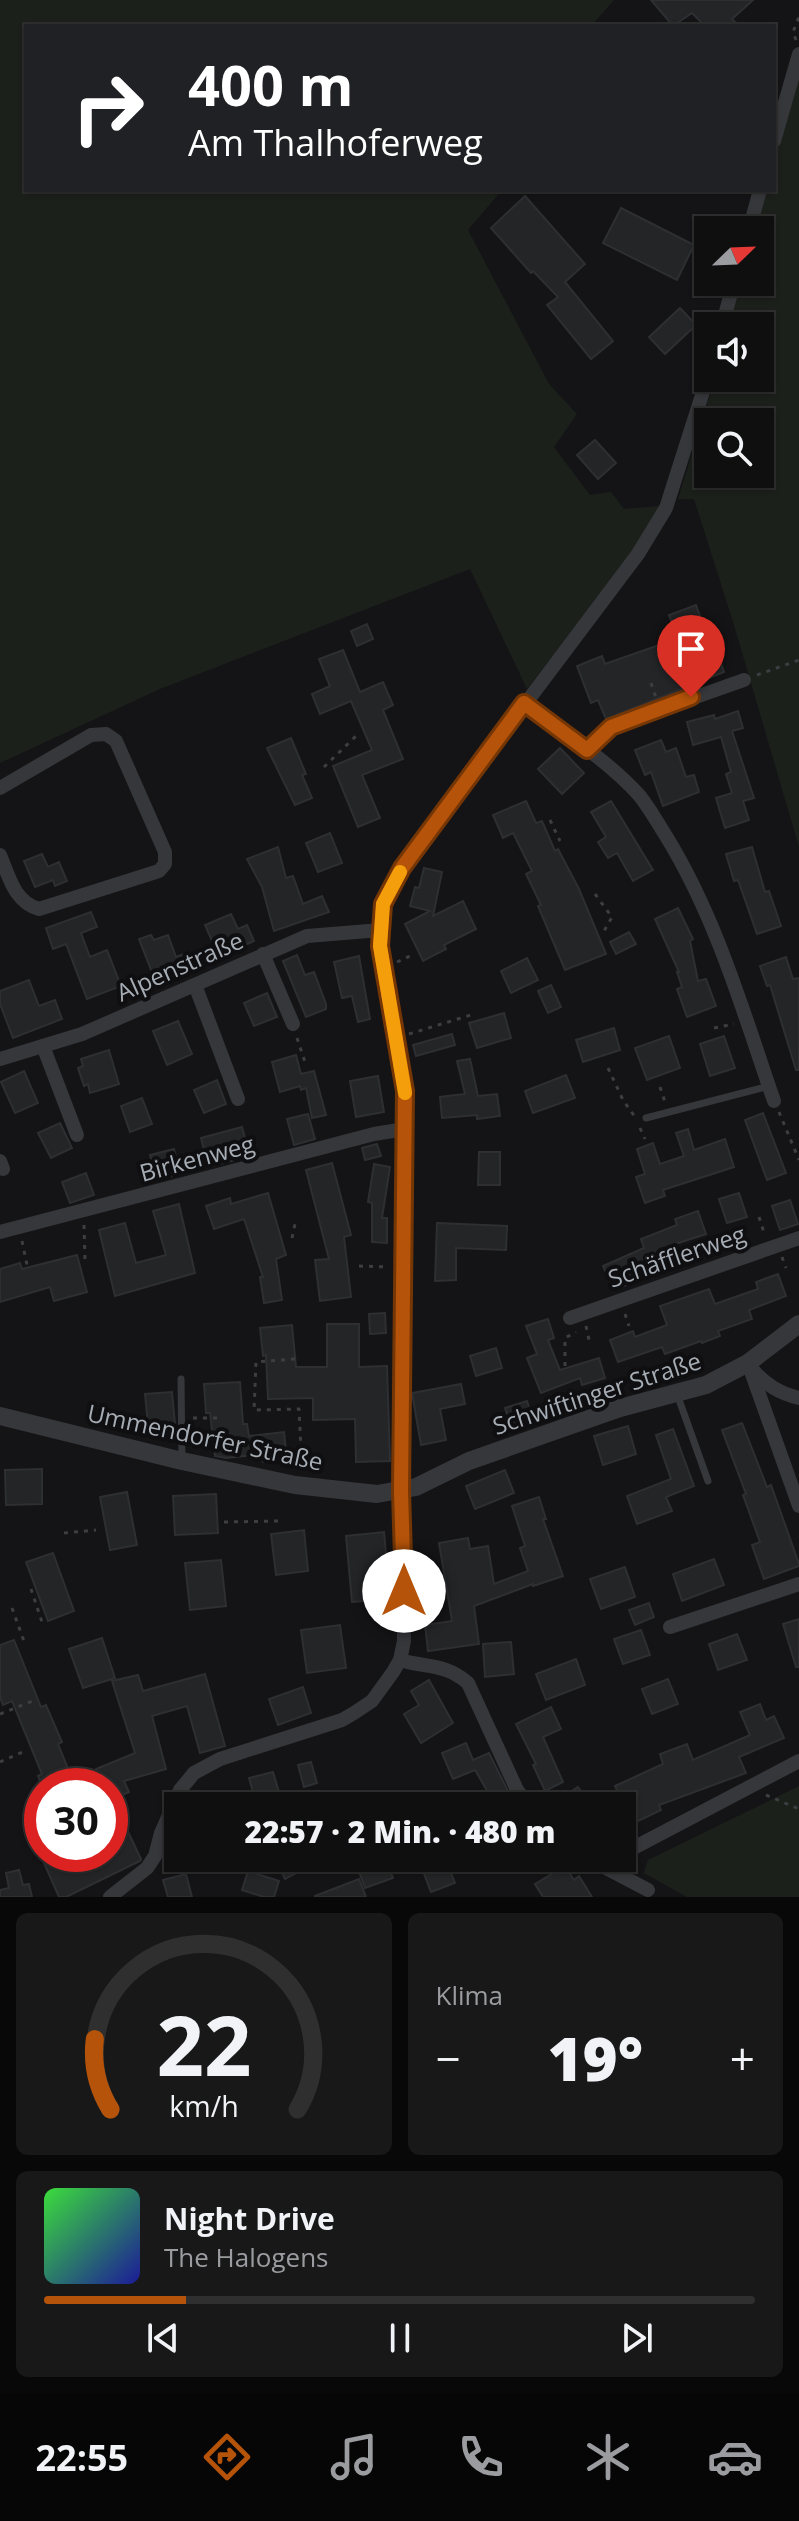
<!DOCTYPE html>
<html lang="de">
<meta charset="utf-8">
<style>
body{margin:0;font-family:"Open Sans",sans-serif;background:#181819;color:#f1f3f6;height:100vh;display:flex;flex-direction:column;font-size:30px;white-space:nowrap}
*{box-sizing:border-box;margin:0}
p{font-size:26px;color:#9b9c9f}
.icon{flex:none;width:44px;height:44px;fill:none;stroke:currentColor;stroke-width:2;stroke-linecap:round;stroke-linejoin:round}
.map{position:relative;height:1897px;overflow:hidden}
.side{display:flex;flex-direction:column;gap:16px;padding:16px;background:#080809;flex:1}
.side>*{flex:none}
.top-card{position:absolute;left:24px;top:24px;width:752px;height:168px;border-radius:0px;box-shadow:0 2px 6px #0004,0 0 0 2px #2f2f30;background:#202124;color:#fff;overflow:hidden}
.needle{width:52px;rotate:67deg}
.fabs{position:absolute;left:694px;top:216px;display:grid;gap:16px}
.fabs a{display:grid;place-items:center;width:80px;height:80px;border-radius:0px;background:#0f0f10;box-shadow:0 2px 6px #0004,0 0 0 2px #2f2f30;font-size:40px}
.speed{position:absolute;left:24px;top:1768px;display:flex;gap:16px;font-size:40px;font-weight:700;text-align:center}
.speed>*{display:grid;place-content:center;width:104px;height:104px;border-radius:50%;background:#0f0f10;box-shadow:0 2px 6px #0004,0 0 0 2px #2f2f30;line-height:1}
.speed .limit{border:12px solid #d22;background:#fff;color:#111}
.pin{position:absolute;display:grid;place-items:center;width:68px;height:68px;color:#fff;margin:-82px -34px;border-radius:50% 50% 50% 0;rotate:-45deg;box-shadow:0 0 8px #0007}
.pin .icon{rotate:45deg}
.me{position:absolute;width:88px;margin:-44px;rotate:0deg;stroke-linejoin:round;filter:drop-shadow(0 0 6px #0008)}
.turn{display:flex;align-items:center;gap:28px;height:168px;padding:0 32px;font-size:36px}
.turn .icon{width:104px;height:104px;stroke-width:2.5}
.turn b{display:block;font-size:56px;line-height:68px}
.big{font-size:60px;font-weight:800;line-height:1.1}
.side .tile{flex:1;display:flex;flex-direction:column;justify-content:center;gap:12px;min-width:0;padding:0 28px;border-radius:12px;background:#181819}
.side .dial{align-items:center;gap:0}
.dial svg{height:208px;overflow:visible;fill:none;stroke:#2f2f30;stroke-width:7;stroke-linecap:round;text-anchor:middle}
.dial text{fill:#f1f3f6;stroke:none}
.song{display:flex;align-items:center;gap:24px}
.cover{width:96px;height:96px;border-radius:12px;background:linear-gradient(135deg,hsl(120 70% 55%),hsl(240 70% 35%))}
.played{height:8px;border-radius:4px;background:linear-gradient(90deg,#b45309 20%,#2f2f30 20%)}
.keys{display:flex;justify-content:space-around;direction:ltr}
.heat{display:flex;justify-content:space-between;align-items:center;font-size:44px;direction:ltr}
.side .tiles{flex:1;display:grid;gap:16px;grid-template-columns:1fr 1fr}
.tile:last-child{grid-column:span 2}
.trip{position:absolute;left:164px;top:1792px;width:472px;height:80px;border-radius:0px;background:#0f0f10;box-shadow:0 2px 6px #0004,0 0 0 2px #2f2f30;font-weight:800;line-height:80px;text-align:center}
.dock{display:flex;height:128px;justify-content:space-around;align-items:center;background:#060606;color:#9b9c9f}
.dock .icon{width:56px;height:56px}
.dock .active{color:#b45309}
.dock b{font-size:36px;color:#f1f3f6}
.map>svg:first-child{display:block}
.green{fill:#1b201b;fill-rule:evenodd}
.building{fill:#242527;stroke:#2e2f32;stroke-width:2}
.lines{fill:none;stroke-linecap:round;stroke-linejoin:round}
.path{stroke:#3c3e42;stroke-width:3;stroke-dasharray:4 6;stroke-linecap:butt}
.service{stroke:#36373b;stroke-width:7}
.minor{stroke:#36373b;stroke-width:14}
.tertiary{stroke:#36373b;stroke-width:18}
.route-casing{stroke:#753606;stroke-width:20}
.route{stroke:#b45309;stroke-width:14}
.slow{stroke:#f59e0b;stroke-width:14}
.labels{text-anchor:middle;stroke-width:8;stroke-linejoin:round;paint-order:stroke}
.street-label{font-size:24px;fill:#a7adb5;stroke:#0f0f11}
</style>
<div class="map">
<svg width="799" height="1897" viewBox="0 0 799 1897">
<rect width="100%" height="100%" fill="#141416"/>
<g class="green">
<path d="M0 0H614L591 26H26V190H502L468 230 549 384 577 414 554 447 590 495 611 492 624 509 661 506 634 551 527 689 470 569 160 689 0 763Z"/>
<path d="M799 74V847L734 625 694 499H678L715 378H760V326H728L740 282H760V230H755L766 190H774V161ZM708 422H760V474H708Z"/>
<path d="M799 1786V1897H687L644 1873 648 1860Z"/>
</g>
<g class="building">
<path d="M651 0H753L732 19 739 26H705L692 13 673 26Z"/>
<path d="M525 196 585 264 565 282 613 341 591 359 547 305 558 297 533 271 531 273 491 228Z"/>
<path d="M621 208 694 245 677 280 603 243Z"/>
<path d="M680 308 696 325 665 354 649 337Z"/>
<path d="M595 440 616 463 598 479 577 455Z"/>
<path d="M696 605 704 627 677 636 669 615Z"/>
<path d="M367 624 373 639 357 646 351 631Z"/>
<path d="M662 644 670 668 716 650 724 672 606 719 598 700 591 703 577 666 602 656 605 664Z"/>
<path d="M343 650 360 692 383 682 393 705 383 710 403 759 362 775 380 818 358 827 333 766 372 750 351 701 320 714 312 694 330 686 319 659Z"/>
<path d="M738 711 743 728 732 731 754 798 743 801 749 820 725 828 716 798 732 793 726 774 731 772 721 737 693 745 687 722 714 715 715 719Z"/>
<path d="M291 738 306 774 302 775 312 798 295 805 267 748Z"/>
<path d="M661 740 666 752 676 748 686 777 694 775 699 792 663 806 651 772 645 775 635 750Z"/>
<path d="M560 748 584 773 562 794 538 769Z"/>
<path d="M526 801 536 823 542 821 555 851 558 849 579 889 606 954 565 970 538 906 541 905 526 874 532 871 513 833 503 838 493 815Z"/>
<path d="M611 801 653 870 633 881 617 853 608 858 598 842 606 837 591 812Z"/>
<path d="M330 833 342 863 318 872 306 843Z"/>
<path d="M278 847 286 878 293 876 303 904 322 896 329 912 274 931 262 887 247 859Z"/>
<path d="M752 847 765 892 769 891 781 926 757 934 738 880 734 881 726 854Z"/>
<path d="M42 854 48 867 59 862 67 881 55 886 53 880 35 887 24 861Z"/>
<path d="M424 868 442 872 433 916 463 901 476 929 444 945 446 949 423 961 405 924 430 911 410 906 415 887 419 888Z"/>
<path d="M678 908 693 939 690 941 698 981 706 979 716 1006 687 1017 677 989 682 987 677 972H679L655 919Z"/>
<path d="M91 912 97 927 81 933 90 957 107 950 121 986 87 999 66 944 53 949 46 928Z"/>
<path d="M231 914 238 929 247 925 254 941 219 957 205 925Z"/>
<path d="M629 932 636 944 616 954 610 942Z"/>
<path d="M151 935 154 940 168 935 176 957 184 954 191 972 157 985 139 939Z"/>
<path d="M297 955 305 975 314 972 326 1004V1009L306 1017 283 961Z"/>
<path d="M359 956 370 1019 358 1022 352 996 342 998 334 962Z"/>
<path d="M786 957 793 979 799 978V1070H796L770 985 767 986 760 966Z"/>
<path d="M527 958 538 980 511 993 501 971Z"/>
<path d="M29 980 39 1006 55 1000 62 1019 13 1038 0 1004V991Z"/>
<path d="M551 985 561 1007 548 1013 538 991Z"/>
<path d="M267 993 277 1017 254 1026 244 1003Z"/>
<path d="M504 1013 511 1038 477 1048 469 1023Z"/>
<path d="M178 1021 192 1054 167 1065 153 1031Z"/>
<path d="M614 1028 620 1050 583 1062 576 1040Z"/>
<path d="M452 1034 455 1045 416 1056 413 1045Z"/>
<path d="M669 1036 680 1068 647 1080 635 1048Z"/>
<path d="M724 1036 735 1068 710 1076 700 1044Z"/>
<path d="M109 1050 119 1084 90 1093 88 1084 84 1086 78 1068 83 1066 81 1059Z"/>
<path d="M296 1055 301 1074 314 1071 326 1115 312 1118 306 1088 301 1090 300 1086 280 1092 272 1062Z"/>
<path d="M470 1059 478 1096 497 1094 500 1116 477 1119V1115L442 1118 440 1097 465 1094 457 1061Z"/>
<path d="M24 1071 38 1103 15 1113 1 1082Z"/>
<path d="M566 1075 575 1098 533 1113 525 1091Z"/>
<path d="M378 1076 384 1112 356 1117 350 1081Z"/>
<path d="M217 1080 226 1104 204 1113 194 1090Z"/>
<path d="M142 1098 152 1124 130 1132 121 1106Z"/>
<path d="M763 1113 786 1173 767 1180 745 1120Z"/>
<path d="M308 1114 315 1139 294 1145 287 1119Z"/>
<path d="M60 1123 72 1148 51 1158 38 1133Z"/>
<path d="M242 1127 250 1156 208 1167 201 1138Z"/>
<path d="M688 1129 694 1150 725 1139 734 1167 663 1190 665 1196 645 1203 636 1177 645 1174 637 1149 653 1143 660 1164 684 1156 676 1133Z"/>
<path d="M377 1144 381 1156 365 1160 362 1148Z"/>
<path d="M174 1149 180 1174 157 1180 150 1155Z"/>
<path d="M479 1152H500V1185H478Z"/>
<path d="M332 1163 351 1235 344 1237 351 1297 320 1301 315 1260 329 1259 306 1170Z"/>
<path d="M374 1164 390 1167 382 1218H387V1243L372 1242V1203L368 1202Z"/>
<path d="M86 1173 94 1195 70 1203 62 1182Z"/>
<path d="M268 1193 286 1255 276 1259 282 1300 264 1303 260 1277H263L244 1219 214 1229 206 1206 230 1198 231 1204Z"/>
<path d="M739 1193 747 1217 727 1223 719 1199Z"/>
<path d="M790 1200 798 1224 780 1230 772 1206Z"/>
<path d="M179 1204 195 1273 115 1296 99 1230 125 1223 136 1263 166 1255 153 1211Z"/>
<path d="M698 1211 706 1234 669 1246 672 1254 631 1270 636 1281 614 1290 603 1266 644 1248 641 1239 677 1225 675 1219Z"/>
<path d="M437 1223 507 1226 506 1250 456 1248V1280L435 1281Z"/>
<path d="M77 1255 87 1292 54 1301 50 1287 0 1302V1269L20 1263 22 1269Z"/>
<path d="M778 1274 786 1296 749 1310 752 1319 718 1331 720 1336 702 1343 701 1341 665 1354 662 1347 618 1362 610 1340 633 1331 635 1337 667 1325 660 1306 709 1289 715 1304 758 1289 756 1282Z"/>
<path d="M385 1313 386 1333 370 1334 369 1314Z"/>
<path d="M548 1319 554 1338 548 1340 560 1370 599 1358 605 1378 582 1385 580 1378 541 1393 527 1358 537 1354 526 1326Z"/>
<path d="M327 1324H359V1367L387 1366 390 1461 356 1462 355 1419 313 1420V1398L268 1399 266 1355 263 1356 260 1328 292 1325 296 1367H327Z"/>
<path d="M496 1348 502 1368 476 1376 470 1356Z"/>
<path d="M240 1382 243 1424H247L249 1436 284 1432 287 1459 263 1462 262 1454 226 1458 215 1456 210 1413H206L204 1384Z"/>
<path d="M461 1384 465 1404 440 1409 446 1440 421 1445 412 1393Z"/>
<path d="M172 1392 175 1424 148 1426 145 1394Z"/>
<path d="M527 1401 534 1423 512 1430 505 1408Z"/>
<path d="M742 1423 767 1487 771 1485 799 1564V1566L764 1579 752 1545 760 1542 743 1495 746 1494 722 1430Z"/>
<path d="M628 1426 636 1454 603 1465 594 1436Z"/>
<path d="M673 1429 694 1486 666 1497 672 1511 637 1524 627 1496 671 1479 656 1435Z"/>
<path d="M42 1469V1504L6 1505 5 1470Z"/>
<path d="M505 1470 514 1493 475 1509 466 1486Z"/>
<path d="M127 1492 137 1545 110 1550 100 1497Z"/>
<path d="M216 1494 218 1533 175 1535 173 1496Z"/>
<path d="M539 1497 546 1519H543L563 1576 533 1586V1584L474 1606 479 1644 428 1651 425 1625 452 1621 439 1543 468 1538 470 1549 488 1546 494 1584 528 1571 520 1548 525 1546 512 1506Z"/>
<path d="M304 1530 308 1571 276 1575 271 1534Z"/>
<path d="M384 1532 390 1599 352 1602 346 1536Z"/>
<path d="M53 1553 74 1611 48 1621 26 1562Z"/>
<path d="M714 1559 724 1585 682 1601 673 1574Z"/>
<path d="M221 1560 226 1606 190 1610 185 1563Z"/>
<path d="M625 1567 635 1597 601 1609 590 1579Z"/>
<path d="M649 1603 654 1617 635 1625 629 1610Z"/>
<path d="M799 1619V1667H796L783 1624Z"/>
<path d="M340 1625 346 1668 307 1673 301 1630Z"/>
<path d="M641 1630 650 1655 623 1664 614 1639Z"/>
<path d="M737 1634 747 1660 718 1670 709 1644Z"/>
<path d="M102 1638 115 1678 83 1688 69 1649Z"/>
<path d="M14 1640 41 1707 46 1705 62 1742 58 1744 75 1786H42L38 1776 42 1774 12 1701 3 1705 0 1697V1645Z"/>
<path d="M511 1642 514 1674 485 1677 483 1644Z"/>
<path d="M576 1659 585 1685 546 1700 536 1674Z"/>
<path d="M205 1674 225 1746 200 1753 187 1706 152 1716 166 1769 124 1781 129 1792 110 1800V1786H103L96 1769 135 1753 112 1681 138 1675 143 1691Z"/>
<path d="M668 1679 678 1704 652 1714 642 1689Z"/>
<path d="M429 1680 453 1723 421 1743 404 1714 419 1705 411 1691Z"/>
<path d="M303 1687 311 1713 278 1725 269 1699Z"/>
<path d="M760 1704 766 1720 774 1716 784 1738 739 1757 746 1773 659 1805 661 1810 632 1824 615 1786 663 1764 660 1754 687 1744 693 1760 750 1735 740 1712Z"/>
<path d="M551 1707 561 1729 543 1737 563 1782 545 1791 533 1765 536 1764 516 1724Z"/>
<path d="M466 1743 473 1760 489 1753 513 1801 504 1806H496L475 1770 453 1779 442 1753Z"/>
<path d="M311 1762 317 1783 304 1787 298 1765Z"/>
<path d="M273 1772 283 1806H257L249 1778Z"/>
<path d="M578 1787 587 1800 579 1806H574L566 1795Z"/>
<path d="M122 1819 141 1859 140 1861 66 1897H59L40 1854H110V1825Z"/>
<path d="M274 1858H325L285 1879Z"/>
<path d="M354 1858H385L393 1878 365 1888Z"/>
<path d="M418 1858H445L455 1883 431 1892Z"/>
<path d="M478 1858H510L486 1872Z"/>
<path d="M565 1866 574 1880 579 1876 592 1897H543L535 1884Z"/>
<path d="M19 1870 23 1885 29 1884 32 1897H0V1890L9 1888 6 1873Z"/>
<path d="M248 1871 279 1881 274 1897H264L242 1890Z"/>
<path d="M186 1874 192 1897H168L163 1880Z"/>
<path d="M359 1879 366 1897H315V1896Z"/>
</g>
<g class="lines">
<g class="path">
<path d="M796 40 793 32 799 17"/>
<path d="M667 627 687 684"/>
<path d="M757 675 799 660"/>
<path d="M651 683 656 698"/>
<path d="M324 767 357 735"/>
<path d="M550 820 560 841"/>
<path d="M595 894 612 917 604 931"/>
<path d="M397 962 412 955"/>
<path d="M714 1028 734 1024"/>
<path d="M409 1034 474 1014"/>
<path d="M297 1038 306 1065"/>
<path d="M608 1068 623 1100 635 1117"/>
<path d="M660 1087 665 1102"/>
<path d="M779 1112 799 1160"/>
<path d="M640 1128 645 1139"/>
<path d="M759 1217 765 1236"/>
<path d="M84 1225 85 1261"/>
<path d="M292 1238 296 1219"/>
<path d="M22 1241 27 1265"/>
<path d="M782 1257 786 1268"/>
<path d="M359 1266 387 1267"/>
<path d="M625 1314 629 1326"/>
<path d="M586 1326 589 1340"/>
<path d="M295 1359 256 1362 254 1410 299 1409 302 1469"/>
<path d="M565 1366V1338L576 1332"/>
<path d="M193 1418H221"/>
<path d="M291 1454 292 1466"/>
<path d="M224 1522 280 1521"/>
<path d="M64 1533 96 1530"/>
<path d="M31 1589 42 1622 37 1623"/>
<path d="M12 1608 25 1644"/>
<path d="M0 1714 35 1700"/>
<path d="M0 1762 25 1751"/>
<path d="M766 1795 799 1809"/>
</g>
<g class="service">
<path d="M646 1118 769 1086"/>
<path d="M181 1379 182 1461"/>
<path d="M677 1394 708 1481"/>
</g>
<g class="minor">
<path d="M774 141 799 54"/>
<path d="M749 230 760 190"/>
<path d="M722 326 734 282"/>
<path d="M524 703C563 732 606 759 639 795 649 807 657 822 666 836 716 917 743 1011 774 1101"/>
<path d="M587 750 611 727 744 680"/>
<path d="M0 788 91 735 106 734 116 741 165 852V864L159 871 39 909C14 902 9 876 0 855"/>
<path d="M263 954 293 1024"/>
<path d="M195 985 238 1099"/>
<path d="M43 1046 77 1135"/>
<path d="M0 1059 82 1034 307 936 381 930"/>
<path d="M0 1161 3 1169"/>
<path d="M0 1232 374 1134 405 1129"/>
<path d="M570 1318 799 1238"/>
<path d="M748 1363 799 1506"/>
<path d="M753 1370C766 1385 779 1393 799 1398"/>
<path d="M670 1627 799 1584"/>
<path d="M400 1660C427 1668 445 1663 468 1683L517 1790 529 1806"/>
<path d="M622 1854 799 1761"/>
<path d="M587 1858 648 1890"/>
<path d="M110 1897 147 1868 155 1856 161 1833 180 1790 194 1773 220 1759 342 1720 354 1713 372 1701 393 1672 400 1660 404 1641 401 1491 405 1091 380 946 383 904 402 868 638 554 666 508 708 376"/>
</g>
<path class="tertiary" d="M0 1416 182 1461 295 1485 377 1494 416 1487 469 1461 620 1408 706 1385 748 1363 799 1324"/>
</g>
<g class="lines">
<g class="route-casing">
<path id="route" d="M404 1591 401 1491 405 1091 380 946 383 904 402 868 524 703 587 750 611 727 691 697"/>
</g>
<use href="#route" class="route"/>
<path class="slow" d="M400 872 383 904 380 946 405 1093"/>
</g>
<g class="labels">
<g class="street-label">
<text transform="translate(180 967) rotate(-24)" y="8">Alpenstraße</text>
<text transform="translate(197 1159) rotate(-15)" y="8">Birkenweg</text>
<text transform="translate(677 1257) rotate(-19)" y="8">Schäfflerweg</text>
<text transform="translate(597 1394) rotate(-18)" y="8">Schwiftinger Straße</text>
<text transform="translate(205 1438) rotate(12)" y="8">Ummendorfer Straße</text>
</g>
</g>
</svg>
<div class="fabs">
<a><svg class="needle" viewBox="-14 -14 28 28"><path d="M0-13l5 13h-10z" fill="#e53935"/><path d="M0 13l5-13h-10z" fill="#9b9c9f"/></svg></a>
<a><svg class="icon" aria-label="sound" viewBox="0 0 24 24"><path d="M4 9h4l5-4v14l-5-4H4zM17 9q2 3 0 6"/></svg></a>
<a><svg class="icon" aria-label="search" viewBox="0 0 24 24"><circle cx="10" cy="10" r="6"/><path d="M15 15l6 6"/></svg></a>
</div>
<div class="speed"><div class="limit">30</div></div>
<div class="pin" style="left:691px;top:697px;background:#d93025"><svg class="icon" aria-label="arrive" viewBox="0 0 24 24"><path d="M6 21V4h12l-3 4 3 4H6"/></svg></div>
<svg class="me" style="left:404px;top:1591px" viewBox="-20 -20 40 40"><circle r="19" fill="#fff"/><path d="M0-13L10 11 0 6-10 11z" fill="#b45309"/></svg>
<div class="trip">22:57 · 2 Min. · 480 m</div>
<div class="top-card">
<div class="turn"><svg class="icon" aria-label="right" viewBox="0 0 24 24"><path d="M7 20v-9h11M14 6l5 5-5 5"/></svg><div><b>400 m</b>Am Thalhoferweg</div></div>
</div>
</div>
<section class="side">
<div class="tiles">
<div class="tile dial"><svg viewBox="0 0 100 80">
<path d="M14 69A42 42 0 1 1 86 69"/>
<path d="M14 69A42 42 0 0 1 8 42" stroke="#b45309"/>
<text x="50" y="56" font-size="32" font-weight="700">22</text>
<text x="50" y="72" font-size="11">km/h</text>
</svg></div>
<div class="tile"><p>Klima</p>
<div class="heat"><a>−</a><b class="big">19°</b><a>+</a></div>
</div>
<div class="tile">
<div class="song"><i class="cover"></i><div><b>Night Drive</b><p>The Halogens</p></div></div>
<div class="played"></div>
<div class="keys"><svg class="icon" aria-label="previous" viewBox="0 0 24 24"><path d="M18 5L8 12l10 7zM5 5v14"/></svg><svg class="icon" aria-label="pause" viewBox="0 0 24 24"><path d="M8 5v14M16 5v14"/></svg><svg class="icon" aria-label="next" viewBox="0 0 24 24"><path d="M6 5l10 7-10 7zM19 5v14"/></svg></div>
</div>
</div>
</section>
<nav class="dock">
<b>22:55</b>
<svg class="icon active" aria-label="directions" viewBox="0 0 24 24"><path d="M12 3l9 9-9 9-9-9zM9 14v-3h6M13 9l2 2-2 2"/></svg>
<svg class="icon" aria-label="music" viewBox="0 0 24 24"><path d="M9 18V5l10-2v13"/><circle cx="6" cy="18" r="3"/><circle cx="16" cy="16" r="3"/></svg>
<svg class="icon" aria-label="phone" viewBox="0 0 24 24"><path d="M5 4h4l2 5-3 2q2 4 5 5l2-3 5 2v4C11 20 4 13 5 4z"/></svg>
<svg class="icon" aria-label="climate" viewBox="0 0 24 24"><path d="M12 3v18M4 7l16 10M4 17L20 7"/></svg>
<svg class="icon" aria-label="car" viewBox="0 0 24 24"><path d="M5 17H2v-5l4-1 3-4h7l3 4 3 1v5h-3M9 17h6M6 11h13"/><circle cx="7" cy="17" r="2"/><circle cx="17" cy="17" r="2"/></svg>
</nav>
